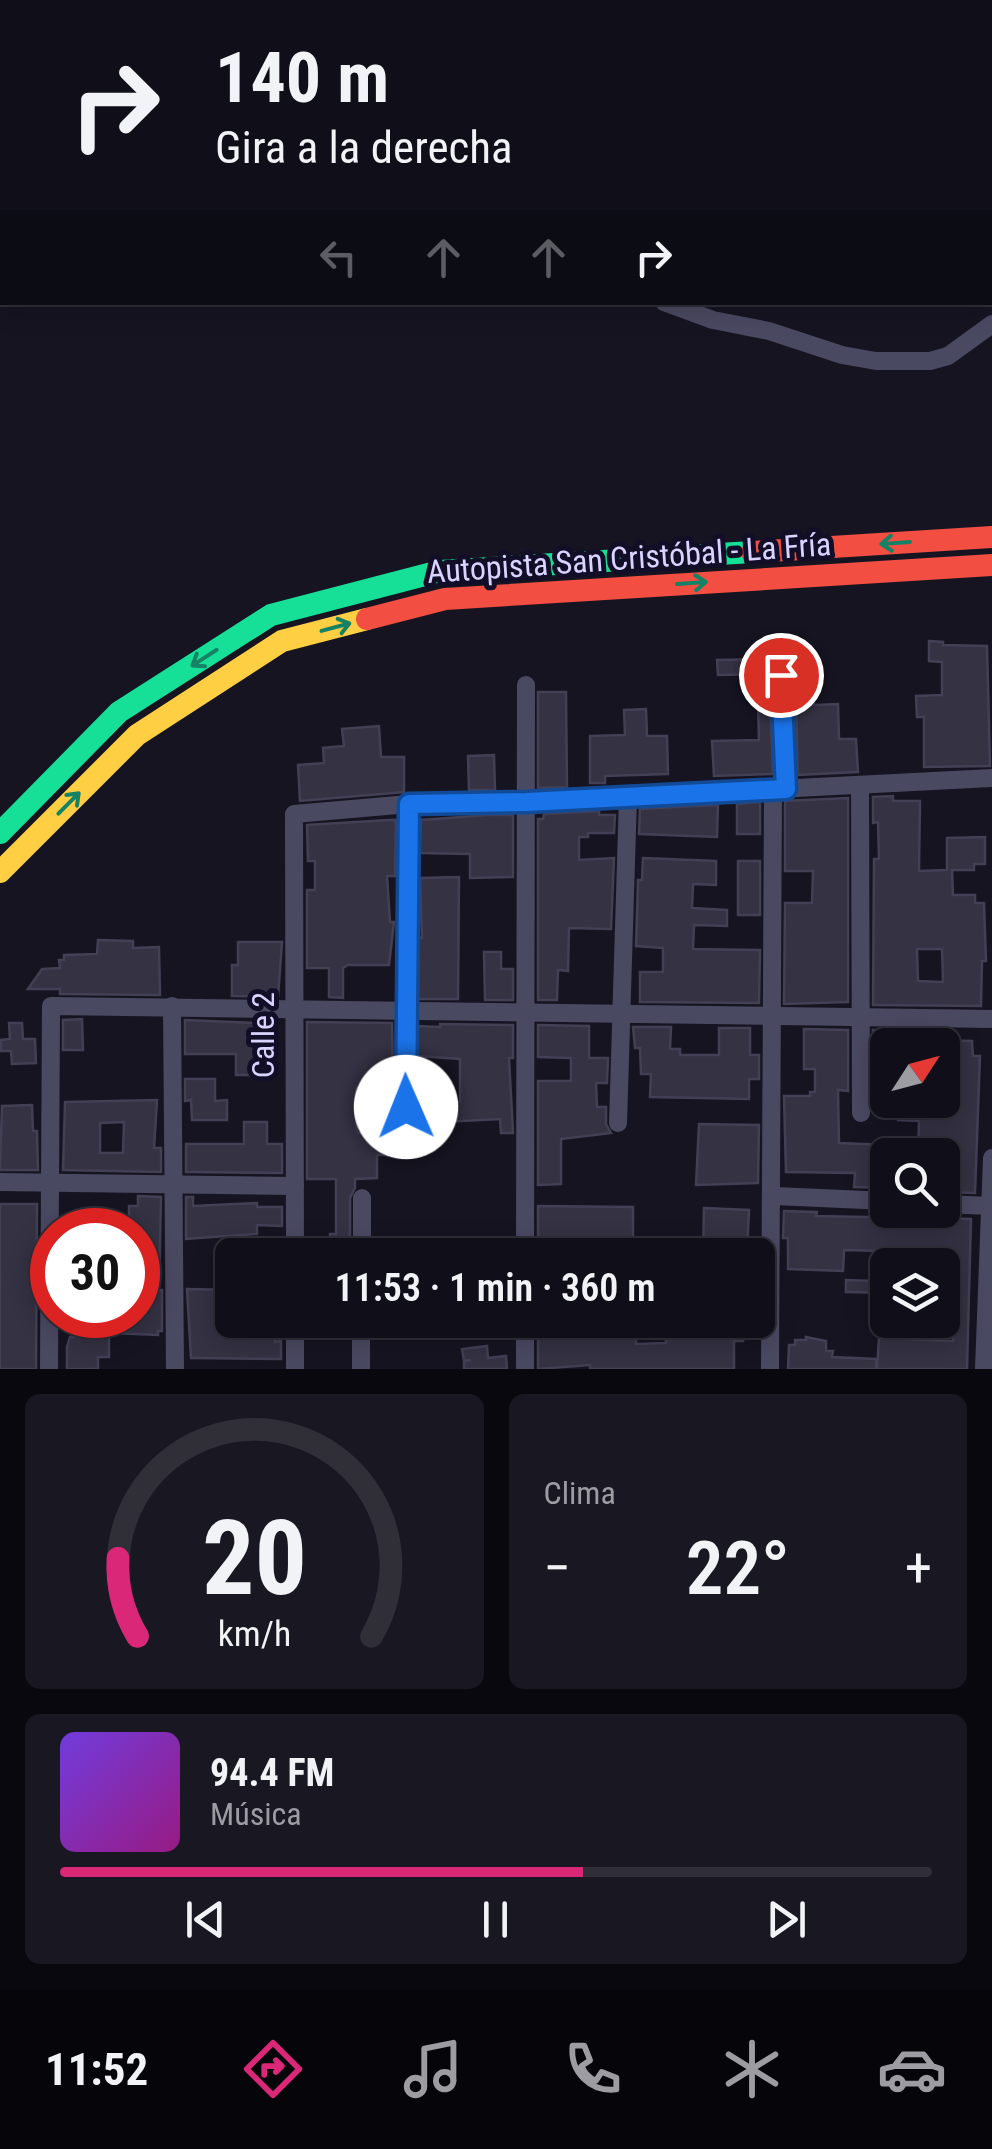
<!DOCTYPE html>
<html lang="es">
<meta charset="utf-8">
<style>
body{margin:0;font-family:"Roboto Condensed",sans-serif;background:#191822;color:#f1f3f6;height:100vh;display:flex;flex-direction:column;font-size:38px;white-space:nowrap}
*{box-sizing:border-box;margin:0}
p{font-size:32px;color:#9c9ca2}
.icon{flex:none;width:55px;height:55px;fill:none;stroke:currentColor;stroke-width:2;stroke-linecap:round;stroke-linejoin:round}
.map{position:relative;height:1369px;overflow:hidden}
.drawer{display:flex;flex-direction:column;gap:25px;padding:25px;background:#09080e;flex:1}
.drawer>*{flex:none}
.banner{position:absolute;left:0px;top:0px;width:992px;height:305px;box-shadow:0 5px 25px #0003,0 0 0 2px #302f38;background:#100f19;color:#f1f3f6;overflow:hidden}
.needle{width:65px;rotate:54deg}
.fabs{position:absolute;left:870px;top:1028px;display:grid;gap:20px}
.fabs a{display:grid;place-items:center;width:90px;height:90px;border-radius:15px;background:#100f19;box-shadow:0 5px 25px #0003,0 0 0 2px #302f38;font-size:50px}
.speed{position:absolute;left:30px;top:1208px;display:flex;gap:20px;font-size:50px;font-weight:700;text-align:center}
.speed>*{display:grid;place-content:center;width:130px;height:130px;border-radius:50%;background:#100f19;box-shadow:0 5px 25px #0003,0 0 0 2px #302f38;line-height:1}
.speed .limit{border:15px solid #d22;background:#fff;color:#111}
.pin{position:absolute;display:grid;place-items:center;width:85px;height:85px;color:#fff;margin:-42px;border:5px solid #fff;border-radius:50%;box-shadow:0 2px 10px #0007}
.me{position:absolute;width:110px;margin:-55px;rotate:359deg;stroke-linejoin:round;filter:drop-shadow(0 0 8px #0008)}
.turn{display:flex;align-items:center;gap:35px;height:210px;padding:0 50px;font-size:45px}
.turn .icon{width:130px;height:130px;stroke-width:2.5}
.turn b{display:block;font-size:70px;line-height:85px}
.lanes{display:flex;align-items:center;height:95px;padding:0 50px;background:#0003;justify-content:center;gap:50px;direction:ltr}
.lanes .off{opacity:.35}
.big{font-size:75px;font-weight:600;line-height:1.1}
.drawer .tile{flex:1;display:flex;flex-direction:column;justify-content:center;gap:15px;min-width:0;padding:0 35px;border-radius:15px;background:#191822}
.drawer .dial{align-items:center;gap:0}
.dial svg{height:260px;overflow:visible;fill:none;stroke:#302f38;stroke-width:7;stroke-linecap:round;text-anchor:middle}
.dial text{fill:#f1f3f6;stroke:none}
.song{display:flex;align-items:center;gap:30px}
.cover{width:120px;height:120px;border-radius:15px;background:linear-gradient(135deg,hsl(260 70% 55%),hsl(310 70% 35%))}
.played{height:10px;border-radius:5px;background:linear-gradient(90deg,#db2777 60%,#302f38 60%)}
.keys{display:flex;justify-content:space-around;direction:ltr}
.heat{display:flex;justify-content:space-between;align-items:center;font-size:55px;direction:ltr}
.drawer .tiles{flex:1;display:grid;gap:25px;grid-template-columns:1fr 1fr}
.tile:last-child{grid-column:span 2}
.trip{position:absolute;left:215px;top:1238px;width:560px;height:100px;border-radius:15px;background:#100f19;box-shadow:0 5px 25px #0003,0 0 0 2px #302f38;font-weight:600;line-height:100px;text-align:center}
.menu{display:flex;height:160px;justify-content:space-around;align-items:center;background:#06060a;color:#9c9ca2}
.menu .icon{width:70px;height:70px}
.menu .on{color:#db2777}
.menu b{font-size:45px;color:#f1f3f6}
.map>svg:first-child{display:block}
.building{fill:#343243;stroke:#433f55;stroke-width:2.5;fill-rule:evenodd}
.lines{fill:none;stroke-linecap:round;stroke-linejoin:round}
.street{stroke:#4a4962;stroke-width:18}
.fast{stroke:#16e098;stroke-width:22}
.slow{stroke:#ffcf43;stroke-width:22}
.jam{stroke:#f24e42;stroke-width:22}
.oneway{stroke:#158265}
.route-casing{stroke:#114b97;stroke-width:25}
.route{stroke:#1a73e8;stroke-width:18}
.labels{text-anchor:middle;stroke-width:10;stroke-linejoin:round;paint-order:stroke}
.street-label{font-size:32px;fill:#d9d4ff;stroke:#130e27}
</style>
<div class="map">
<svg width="992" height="1369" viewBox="0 0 992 1369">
<rect width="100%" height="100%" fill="#161421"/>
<g class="building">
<path d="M929 641 943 642V645L987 646 990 766 924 767V717H917L916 696 942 695V662L929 661Z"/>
<path d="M763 659 764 674 718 675 717 660Z"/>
<path d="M813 670 814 705 838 704 839 739H856L858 772 798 775 795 671Z"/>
<path d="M538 692H566L567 787 538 788Z"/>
<path d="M758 701H770L773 774 714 776 712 741 759 740Z"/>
<path d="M646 709 647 736H667L668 774 605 776V783H590V736L625 735 624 710Z"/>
<path d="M379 726 381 757H404V792L300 801 298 765 324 763 323 748 344 746 342 729Z"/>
<path d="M494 755 495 790H469L468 756Z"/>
<path d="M893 796V801H920L919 871 947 870V838L985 837V864H974V870H952L953 895H975V903H984L986 961H982L981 1006 873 1005 874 859H879L878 822 873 823V797ZM917 949H942L943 982 918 981Z"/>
<path d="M848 798V1002L784 1004 785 903H812L813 871H785V801Z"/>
<path d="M760 802V834H737V804Z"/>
<path d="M718 805 717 837 639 834 640 809Z"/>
<path d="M599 811V815H615L614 833H588V837H579V860L614 858 611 929 569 928 568 971 558 970 557 1000H538V819H543L544 814Z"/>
<path d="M489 815H513V877L470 878V854L420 853 421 820Z"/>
<path d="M389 820H396L395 876H387L390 922H394L389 965H348L343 968V998L329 997V968H307V890H315V861H308L307 825Z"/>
<path d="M643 858 716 861V885L693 884 692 908 727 910V926L694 925 693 949 760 950 759 1003 640 1002V972H663V948L636 946 638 880H642Z"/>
<rect x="738" y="861" width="22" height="54"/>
<path d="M459 877 458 999H417L418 937 422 938 420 878Z"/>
<path d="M98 940 133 941V948L159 947 160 995 60 994V989H28L42 969 60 968 59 960H64V955L97 954Z"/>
<path d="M238 942H282L278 997 232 996V965H238Z"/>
<path d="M484 952H501V969H513V1000H485Z"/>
<path d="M82 1019 83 1050H63V1020Z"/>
<path d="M185 1020 255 1023V1055H266V1075H236V1054H185Z"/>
<path d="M307 1022 392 1023 393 1088H356V1125L358 1133 393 1132 397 1155H377V1178L355 1179V1188L350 1198V1255H322L323 1240H330V1234H336V1179H307Z"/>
<path d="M9 1023H22L23 1039H35L36 1063 12 1064 11 1051H1V1040L10 1039Z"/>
<path d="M440 1024 513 1025V1058H509L513 1133H501L500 1119 424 1123 423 1103 460 1102V1059L417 1056V1026L440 1027Z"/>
<path d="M538 1025 589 1026V1058H608L607 1083H596L597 1107H606V1124L611 1133 561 1139V1184L538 1185V1081H571V1058L538 1057Z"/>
<path d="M633 1027H671L670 1049H680V1055H719V1028H750V1055H759V1079H749V1099L650 1097 651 1074H641L640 1048H635Z"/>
<path d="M804 1029 848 1030V1091L838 1090 839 1143 887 1145 888 1188 854 1187 855 1173 786 1172 784 1096H810V1092H815V1069H804Z"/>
<path d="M873 1030 939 1031V1045H888V1073H873Z"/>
<path d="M942 1040 972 1041 973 1056H980L975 1193 942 1192V1155H918L919 1121 898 1120V1100H942V1096H956V1074H942Z"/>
<path d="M185 1079H215V1101L227 1100V1120H192L191 1100 185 1101Z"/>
<path d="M157 1100 154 1148H161V1172L63 1170 65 1102ZM124 1122 123 1153H100V1123Z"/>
<path d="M32 1105 33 1131H37L38 1170H0L2 1106Z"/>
<path d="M244 1122H267V1144H282V1173L186 1172V1144H244Z"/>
<path d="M699 1124 759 1125 758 1183 696 1185Z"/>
<path d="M138 1196 161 1197 159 1290H162V1331H158V1335L109 1333V1357H98V1369H67V1347L70 1337H74V1316L138 1315V1230H129V1206H138Z"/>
<path d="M186 1197H193V1206L257 1203V1207H282V1226L257 1225V1234L186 1239Z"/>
<path d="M0 1204H37L36 1369H0Z"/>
<path d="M538 1206 633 1207V1247H589V1255H538Z"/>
<path d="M704 1208 749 1210 747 1255H703Z"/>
<path d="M784 1211 817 1212 816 1216 971 1219 967 1369H877L879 1338 953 1341V1316H942V1265H881V1251L844 1250 843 1271 788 1269V1238H783Z"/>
<path d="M874 1273 888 1274V1293L846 1292V1280L874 1281Z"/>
<path d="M187 1289 232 1290V1320L275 1321V1342L281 1341V1359L191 1358Z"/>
<path d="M538 1320H582L583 1332 636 1330V1344L666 1343 665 1320H744L743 1341H734V1369H590V1365L538 1369Z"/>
<path d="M806 1337 826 1341V1351H833L832 1357 876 1359V1369H788L789 1345H795V1340H806Z"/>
<path d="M487 1346 488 1358 506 1356 507 1369H464V1361L471 1360 464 1361 462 1349Z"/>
</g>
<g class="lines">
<g class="street">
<path d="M0 141 2 142"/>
<path d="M664 302 713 320 769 331 842 355 876 361H930L948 356 992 324"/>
<path d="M781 675 786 789"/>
<path d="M860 786 861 1113"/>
<path d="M172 1006 175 1369"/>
<path d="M618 1123 628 797"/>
<path d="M406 1139 404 1012 409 804"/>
<path d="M0 1182 295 1186"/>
<path d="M774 1196 888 1201"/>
<path d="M942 1204 992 1206"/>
<path d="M295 1255 294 814 409 804 526 802 992 778"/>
<path d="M362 1255V1198"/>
<path d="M525 1255 526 685"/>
<path d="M295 1320V1369"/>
<path d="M49 1369 51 1006 992 1019"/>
<path d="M361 1369V1320"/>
<path d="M525 1369V1320"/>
<path d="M770 1369 773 790"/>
<path d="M984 1369 992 1158"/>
</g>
<path class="fast" d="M0 833 119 712 271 615 440 571 752 552"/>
<path class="slow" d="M0 872 137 735 282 641 367 619"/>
<g class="jam">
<path d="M752 552 992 537"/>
<path d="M367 619 445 599 992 565"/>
</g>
</g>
<defs><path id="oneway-shaft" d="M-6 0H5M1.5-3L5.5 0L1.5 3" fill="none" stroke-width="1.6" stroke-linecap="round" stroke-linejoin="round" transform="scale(2.5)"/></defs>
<g class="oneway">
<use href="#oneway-shaft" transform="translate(895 543) rotate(176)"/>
<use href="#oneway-shaft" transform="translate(692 583) rotate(-4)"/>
<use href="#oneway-shaft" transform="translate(336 627) rotate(-15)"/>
<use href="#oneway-shaft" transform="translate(204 658) rotate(147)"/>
<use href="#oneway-shaft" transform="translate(69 803) rotate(-45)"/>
</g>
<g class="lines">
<g class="route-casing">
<path id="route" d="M406 1107 409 804 526 802 786 789 781 675"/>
</g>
<use href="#route" class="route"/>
</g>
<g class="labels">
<g class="street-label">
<text transform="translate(629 558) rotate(-4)" y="11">Autopista San Cristóbal - La Fría</text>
<text transform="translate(263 1035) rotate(-90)" y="11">Calle 2</text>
</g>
</g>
</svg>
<div class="fabs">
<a><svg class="needle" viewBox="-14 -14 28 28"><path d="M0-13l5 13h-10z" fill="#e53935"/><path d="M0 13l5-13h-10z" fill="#9c9ca2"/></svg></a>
<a><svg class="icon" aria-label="search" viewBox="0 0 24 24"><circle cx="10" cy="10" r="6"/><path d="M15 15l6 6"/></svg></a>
<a><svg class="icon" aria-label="layers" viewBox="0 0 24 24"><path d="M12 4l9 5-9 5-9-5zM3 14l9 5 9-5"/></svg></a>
</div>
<div class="speed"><div class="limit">30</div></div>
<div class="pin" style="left:781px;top:675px;background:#d93025"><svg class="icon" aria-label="arrive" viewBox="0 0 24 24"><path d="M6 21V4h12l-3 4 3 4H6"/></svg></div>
<svg class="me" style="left:406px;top:1107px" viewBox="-20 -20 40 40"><circle r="19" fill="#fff"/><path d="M0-13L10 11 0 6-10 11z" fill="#1a73e8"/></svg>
<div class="trip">11:53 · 1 min · 360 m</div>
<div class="banner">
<div class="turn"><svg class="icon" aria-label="right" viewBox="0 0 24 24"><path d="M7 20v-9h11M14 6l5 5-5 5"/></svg><div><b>140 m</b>Gira a la derecha</div></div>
<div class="lanes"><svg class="icon off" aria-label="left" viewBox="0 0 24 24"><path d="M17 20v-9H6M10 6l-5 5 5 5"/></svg><svg class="icon off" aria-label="ahead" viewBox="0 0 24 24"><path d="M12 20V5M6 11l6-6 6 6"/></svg><svg class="icon off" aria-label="ahead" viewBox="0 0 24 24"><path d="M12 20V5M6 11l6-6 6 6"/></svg><svg class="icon" aria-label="right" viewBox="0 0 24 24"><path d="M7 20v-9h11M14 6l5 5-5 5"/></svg></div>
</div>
</div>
<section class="drawer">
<div class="tiles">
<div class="tile dial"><svg viewBox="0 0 100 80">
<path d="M14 69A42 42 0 1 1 86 69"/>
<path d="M14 69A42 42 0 0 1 8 45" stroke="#db2777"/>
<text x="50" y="56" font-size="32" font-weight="700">20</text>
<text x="50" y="72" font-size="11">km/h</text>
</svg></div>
<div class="tile"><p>Clima</p>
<div class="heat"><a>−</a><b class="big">22°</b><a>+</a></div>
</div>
<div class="tile">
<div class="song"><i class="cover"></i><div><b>94.4 FM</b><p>Música</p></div></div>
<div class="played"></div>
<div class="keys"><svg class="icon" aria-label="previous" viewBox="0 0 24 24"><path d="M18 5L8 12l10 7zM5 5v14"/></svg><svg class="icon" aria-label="pause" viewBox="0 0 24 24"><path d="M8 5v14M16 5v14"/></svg><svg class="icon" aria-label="next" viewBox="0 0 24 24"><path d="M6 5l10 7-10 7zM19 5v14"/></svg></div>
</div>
</div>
</section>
<nav class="menu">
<b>11:52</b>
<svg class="icon on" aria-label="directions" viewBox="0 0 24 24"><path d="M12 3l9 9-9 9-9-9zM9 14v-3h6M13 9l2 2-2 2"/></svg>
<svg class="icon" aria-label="music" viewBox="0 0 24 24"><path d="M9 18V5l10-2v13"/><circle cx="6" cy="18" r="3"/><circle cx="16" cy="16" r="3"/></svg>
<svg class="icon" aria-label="phone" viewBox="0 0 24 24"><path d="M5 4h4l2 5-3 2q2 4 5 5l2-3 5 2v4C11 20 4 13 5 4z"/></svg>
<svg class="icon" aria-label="climate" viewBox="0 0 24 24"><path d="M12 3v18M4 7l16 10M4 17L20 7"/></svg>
<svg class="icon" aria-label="car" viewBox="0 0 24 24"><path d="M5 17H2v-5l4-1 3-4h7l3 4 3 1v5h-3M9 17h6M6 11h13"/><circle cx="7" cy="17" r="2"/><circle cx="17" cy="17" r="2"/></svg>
</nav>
